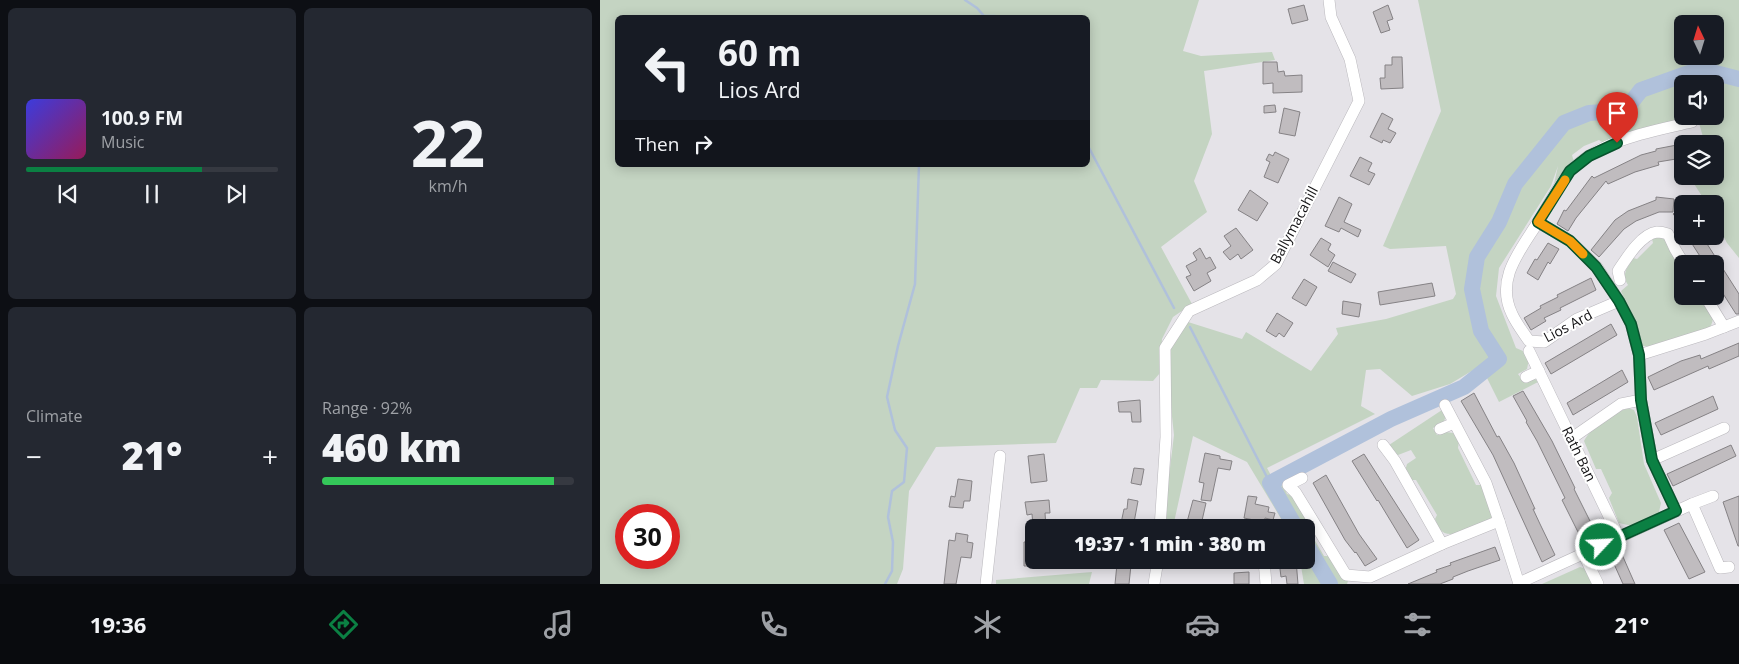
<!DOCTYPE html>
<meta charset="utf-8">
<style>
body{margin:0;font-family:"Open Sans",sans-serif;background:#242831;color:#f1f3f6;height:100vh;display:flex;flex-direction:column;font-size:19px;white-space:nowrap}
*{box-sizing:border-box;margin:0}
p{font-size:16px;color:#9ea1a6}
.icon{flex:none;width:28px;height:28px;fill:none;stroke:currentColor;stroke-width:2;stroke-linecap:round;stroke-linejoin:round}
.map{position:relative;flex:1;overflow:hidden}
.details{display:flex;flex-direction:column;gap:8px;padding:8px;background:#0d0f14;width:600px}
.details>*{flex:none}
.guide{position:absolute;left:15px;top:15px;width:475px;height:152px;border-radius:8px;box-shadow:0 2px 12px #0003;background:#171b24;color:#f1f3f6;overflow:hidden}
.needle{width:32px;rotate:356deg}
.buttons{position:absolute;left:1074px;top:15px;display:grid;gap:10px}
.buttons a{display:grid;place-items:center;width:50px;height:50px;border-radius:8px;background:#171b24;box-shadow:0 2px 12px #0003;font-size:25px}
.speed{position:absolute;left:15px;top:504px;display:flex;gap:10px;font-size:25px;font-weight:700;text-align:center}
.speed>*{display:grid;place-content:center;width:65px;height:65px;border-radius:50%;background:#171b24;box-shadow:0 2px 12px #0003;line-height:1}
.speed .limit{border:8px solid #d22;background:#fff;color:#111}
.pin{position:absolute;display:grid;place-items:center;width:42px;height:42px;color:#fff;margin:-51px -21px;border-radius:50% 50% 50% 0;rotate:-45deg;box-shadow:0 0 5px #0007}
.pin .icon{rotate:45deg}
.me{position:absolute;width:55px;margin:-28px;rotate:65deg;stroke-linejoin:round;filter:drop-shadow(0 0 4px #0008)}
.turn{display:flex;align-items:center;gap:18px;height:105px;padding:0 20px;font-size:22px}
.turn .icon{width:65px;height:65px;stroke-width:2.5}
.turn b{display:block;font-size:35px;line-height:42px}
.then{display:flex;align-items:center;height:48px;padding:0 20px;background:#0003;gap:10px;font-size:19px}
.big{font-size:38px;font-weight:800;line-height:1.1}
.details .card{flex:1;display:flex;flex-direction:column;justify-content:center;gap:8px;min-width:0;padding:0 18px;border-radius:8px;background:#242831}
.details .dial{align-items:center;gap:0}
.dial b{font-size:65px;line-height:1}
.song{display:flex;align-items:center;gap:15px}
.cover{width:60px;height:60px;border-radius:8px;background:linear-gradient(135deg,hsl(240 70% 55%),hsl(330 70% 35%))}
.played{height:5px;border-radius:2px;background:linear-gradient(90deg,#0b8043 70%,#363941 70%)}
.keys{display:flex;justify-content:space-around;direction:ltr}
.heat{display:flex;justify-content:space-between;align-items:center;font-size:28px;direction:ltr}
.charge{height:8px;border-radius:4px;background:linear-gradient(90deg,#34c759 92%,#363941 0)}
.details .tiles{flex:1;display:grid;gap:8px;grid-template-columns:repeat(2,1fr)}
.trip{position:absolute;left:425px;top:519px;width:290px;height:50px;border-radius:8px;background:#171b24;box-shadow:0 2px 12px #0003;font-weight:800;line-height:50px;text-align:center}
.dock{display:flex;height:80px;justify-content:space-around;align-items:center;background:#090b0e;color:#9ea1a6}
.dock .icon{width:35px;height:35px}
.dock .active{color:#0b8043}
.dock b{font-size:22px;color:#f1f3f6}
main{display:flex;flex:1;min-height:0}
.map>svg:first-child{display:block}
.green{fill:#c4d4c2;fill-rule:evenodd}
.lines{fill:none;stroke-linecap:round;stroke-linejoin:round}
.stream{stroke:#b0c1db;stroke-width:2.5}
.river{stroke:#b0c1db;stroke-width:16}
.building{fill:#c0bcbf;stroke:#858285}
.street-casing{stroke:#bab8bd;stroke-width:12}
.street{stroke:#fff;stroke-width:11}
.route-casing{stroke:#07532c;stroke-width:12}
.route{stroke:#0b8043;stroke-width:9}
.slow{stroke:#f59e0b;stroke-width:9}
.labels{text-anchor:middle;stroke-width:4;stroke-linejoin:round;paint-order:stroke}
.street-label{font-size:14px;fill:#141315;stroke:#fff}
</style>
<main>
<section class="details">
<div class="tiles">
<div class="card">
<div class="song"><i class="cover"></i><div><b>100.9 FM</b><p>Music</p></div></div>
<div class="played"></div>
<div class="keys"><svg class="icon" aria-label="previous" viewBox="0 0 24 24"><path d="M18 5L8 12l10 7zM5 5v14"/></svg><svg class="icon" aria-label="pause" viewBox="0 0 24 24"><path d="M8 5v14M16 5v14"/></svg><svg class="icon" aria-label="next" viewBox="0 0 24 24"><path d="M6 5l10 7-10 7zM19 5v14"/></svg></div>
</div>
<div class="card dial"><b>22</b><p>km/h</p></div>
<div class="card"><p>Climate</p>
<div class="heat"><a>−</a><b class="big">21°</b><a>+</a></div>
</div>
<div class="card"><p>Range · 92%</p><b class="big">460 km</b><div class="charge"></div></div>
</div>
</section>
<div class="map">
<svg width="1139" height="584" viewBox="0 0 1139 584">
<rect width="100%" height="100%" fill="#e5e3e8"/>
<g class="green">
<path d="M0 0H599L583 51 601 56 672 52 675 60 604 71 612 134 594 181 607 212 561 247 592 304 573 317 562 339 560 373 553 381 501 380 497 388H480L456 443 336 447 309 491 303 569 297 584H0ZM18 18H488V165H18ZM26 515H69V558H26Z"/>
<path d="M818 0H1139V258L1127 243 1115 220V204H1107L1089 176H1115V144H1105L1097 116H1115V84H1082V116H1085L1080 121 1005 144 999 140 984 146 972 155 974 162 954 184 958 166 951 186 899 268 896 296 916 348 923 351 929 359 927 369 918 374 924 382 935 379 938 382 899 402 886 376 896 371 890 360 850 384 812 396 780 369 766 370 761 406 775 414 667 468 699 527H686L647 462 593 436 573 527 565 528 566 501 574 435 569 389 571 346 588 322 642 339 646 332 711 371 738 334 736 328 786 319 853 299 856 294 846 246 790 249 783 246 841 111ZM1082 24H1115V56H1082Z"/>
<path d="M1056 236 1065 238 1082 269V296H1095L1100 303 1105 304C1111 312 1116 317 1110 327L1051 346H1043L1039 341 1035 325 1021 291 1028 285 1024 278 1026 270 1033 258 1037 259 1053 243 1052 239Z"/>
<path d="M1028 408 1034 410 1037 417 1044 464 1061 503 1059 512 1032 526 1019 523 1009 498 1012 493 1001 469H996L984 441C992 426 1012 414 1028 408Z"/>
<path d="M842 410 846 414 844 422 833 428 837 435 846 432 853 433 859 441 858 448 876 485H881L892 517 887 521 853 534C841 535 839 528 835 519L837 515 816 480H811L805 471 807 464 816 458 811 450 798 455 793 453 789 445Z"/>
<path d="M705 469V471L683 485 687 494 691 495 716 534 714 539 724 556H729L741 576 748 581 747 584H732L706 537V528L701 527 678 484Z"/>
<path d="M706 541 730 584H704L700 560H706Z"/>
<path d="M980 567 986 569 994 584H942Z"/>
<path d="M492 572 489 584H396V580Z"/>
</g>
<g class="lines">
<g class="stream">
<path d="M365 0 377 8 384 16H395L396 18"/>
<path d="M488 146 574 308"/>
<path d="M590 327 670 483"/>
<path d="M285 584 292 571 293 542 288 517 292 491 304 482 307 448 295 430 287 397 298 346 315 284 319 165"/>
</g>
<g class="river">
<path d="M696 528 670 483 791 419 864 387 899 359 881 331 872 289 877 257 899 222 915 184 964 123 989 113 1018 111 1030 104 1041 90 1100 69 1139 79"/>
<path d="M706 544 730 584"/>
</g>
</g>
<g class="building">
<path d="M704 5 708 20 692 24 688 9Z"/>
<path d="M788 5 793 19 787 21 790 30 781 33 773 12Z"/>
<path d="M792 57H802L803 88 781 89 780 78H785V65H792Z"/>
<path d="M663 62H677L678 72 684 71 685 76 702 75V92L673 93V83L663 84Z"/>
<path d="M675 105 676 112 664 113V106Z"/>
<path d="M684 108 700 112 695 136 679 133Z"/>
<path d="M782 113 793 119 788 129 796 133 790 143 783 140 782 143 770 137Z"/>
<path d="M1082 144V158L1058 162 1059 165 1035 172 1008 184 1006 181 976 218 968 231 957 224 964 210 966 211 992 176 994 178 1041 155 1056 151V149Z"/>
<path d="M675 152 689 159 678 183 664 177 670 162 666 160 669 154 673 156Z"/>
<path d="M760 157 772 163 768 171 775 174 769 185 750 176Z"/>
<path d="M650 190 668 203 657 221 638 210Z"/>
<path d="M739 197 752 204 744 222 761 230 758 237 741 228 739 232 725 226Z"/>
<path d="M1056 197 1074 199 1073 212H1059L1036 221 1024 229 999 257 991 250 1015 220 1028 211 1056 200Z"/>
<path d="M1082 205V224L1073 214Z"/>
<path d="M636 228 653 250 641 259 638 254 630 260 623 252 631 246 624 236Z"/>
<path d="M1087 236H1102L1139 294V314H1136L1115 281V264H1105Z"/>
<path d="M721 238 731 244 728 250 735 255 728 267 710 255Z"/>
<path d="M948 243 959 249 950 264 948 262 938 280 927 273 935 259 937 260Z"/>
<path d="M600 248 606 259 610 257 616 268 607 273 611 281 594 291 586 277 591 275 586 266 597 260 593 253Z"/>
<path d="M733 262 756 274 751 283 728 271Z"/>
<path d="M991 278 996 290 960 308 961 310 944 318 946 321 931 330 924 318 941 308 940 306 958 297 957 295Z"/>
<path d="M704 279 717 287 706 306 692 298Z"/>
<path d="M832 283 835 296 780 305 778 292Z"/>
<path d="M743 301 761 304 759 317 742 314Z"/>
<path d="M677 313 693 323 684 337 679 333 676 337 666 331Z"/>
<path d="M1011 324 1017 335 951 374 945 363Z"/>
<path d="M1139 343V356L1109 369 1108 366 1054 390 1048 377 1081 361 1100 355 1101 359Z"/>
<path d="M1022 370 1028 382 973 415 967 403Z"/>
<path d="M923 391 952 441 975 488 974 489 996 533 982 540 962 500 965 498 937 441 926 422 927 421 913 396Z"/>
<path d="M874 393 897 437 899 436 914 463 935 509H933L940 524 955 555 942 562 893 455 861 401Z"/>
<path d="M1113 396 1118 409 1061 435 1055 423Z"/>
<path d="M540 400 541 422H532L531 412H519L518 402Z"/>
<path d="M1131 445 1136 456 1073 486 1067 474Z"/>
<path d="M605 453 620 456V459L632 461 630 470 618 468 611 501 601 500 604 483 599 482Z"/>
<path d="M444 454 447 481 431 483 428 456Z"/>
<path d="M764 454 819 540 807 548 778 500 777 501 752 461Z"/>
<path d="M534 468 544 469 541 485 531 483Z"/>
<path d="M726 475 759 534 777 559 765 566 756 552 755 553 745 540 713 483Z"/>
<path d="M358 479 372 481 370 501H364L363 508 349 507 351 496 355 497Z"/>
<path d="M648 496 657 497 655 504 669 507 668 512 675 513 673 520 665 518 664 522 644 518Z"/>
<path d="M1139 496V546H1138L1123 502Z"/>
<path d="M528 499 538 501 533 528H520L524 509H527Z"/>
<path d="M449 500 450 513H445L446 528 433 526 432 514 427 515 425 502Z"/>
<path d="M593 500 606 503 601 525 587 522Z"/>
<path d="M1079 523 1105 572 1089 579 1064 530Z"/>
<path d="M356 533 368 535 367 542 373 543 371 558 361 557 356 584H344L349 540 355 541Z"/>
<path d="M434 541V566H424V542Z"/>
<path d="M895 547 900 560 868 571 853 577V579L840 584H808L837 572 836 570 851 565 850 563Z"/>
<path d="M1020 550 1031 575 1035 584H1023L1010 555Z"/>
<path d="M586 560H603L602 568 586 567Z"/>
<path d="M696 560 698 584H687L686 576 681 577 679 561Z"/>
<path d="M517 564 531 565 529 584H515Z"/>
<path d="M649 572V584H634V573Z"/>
</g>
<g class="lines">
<g class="street-casing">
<g id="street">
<path d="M938 222C920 251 895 279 912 314 916 323 923 332 929 341L944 342 977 319 1019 301"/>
<path d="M1020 280 1018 271C1026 259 1041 234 1057 232 1060 232 1065 233 1068 234L1075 249 1084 264"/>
<path d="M1105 296 1124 327"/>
<path d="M929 351 1019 537"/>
<path d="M1039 355 1106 334 1139 321"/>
<path d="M926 377 939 371"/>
<path d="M845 405 886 483 899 521"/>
<path d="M840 429 854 423"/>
<path d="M972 438 1021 404 1041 400"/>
<path d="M783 445 795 461 842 544"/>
<path d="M1052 460 1041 400 1039 355 1031 324 1019 301 997 267 970 241 938 222C947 208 960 182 971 170 1001 140 1052 131 1092 122"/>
<path d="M702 478 688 485 696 493 746 575 770 577 842 544 899 521 919 584"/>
<path d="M1092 504 1113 496"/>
<path d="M1076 511 1052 460 1124 428"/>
<path d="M560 528 566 437 565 348 589 311 657 280 676 264 759 101 750 59 731 17 729 0"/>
<path d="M983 553 998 584"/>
<path d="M664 560 666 584"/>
<path d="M919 583 1092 504 1120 568 1129 567"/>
<path d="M386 584 400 456"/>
<path d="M554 584 558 560"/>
</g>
</g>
<use href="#street" class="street"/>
</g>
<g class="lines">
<g class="route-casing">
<path id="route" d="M1001 545 1076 511 1052 460 1041 400 1039 355 1031 324 1019 301 996 267 970 241 938 222 970 171 989 156 1017 143"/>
</g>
<use href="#route" class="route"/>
<path class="slow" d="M965 180 938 222 970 241 983 254"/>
</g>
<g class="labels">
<g class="street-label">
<text transform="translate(694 225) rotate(-62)" y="5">Ballymacahill</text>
<text transform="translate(968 326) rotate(-28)" y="5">Lios Ard</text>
<text transform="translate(979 454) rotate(64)" y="5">Rath Ban</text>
</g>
</g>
</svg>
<div class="buttons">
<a><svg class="needle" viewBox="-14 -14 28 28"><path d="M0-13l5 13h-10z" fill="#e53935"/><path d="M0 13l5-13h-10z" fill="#9ea1a6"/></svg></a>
<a><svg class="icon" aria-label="sound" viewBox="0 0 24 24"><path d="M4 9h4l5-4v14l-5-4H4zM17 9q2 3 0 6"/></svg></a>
<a><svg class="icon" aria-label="layers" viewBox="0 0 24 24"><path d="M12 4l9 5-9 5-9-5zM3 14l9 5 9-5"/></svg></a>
<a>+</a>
<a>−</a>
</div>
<div class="speed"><div class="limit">30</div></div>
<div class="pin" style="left:1017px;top:143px;background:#d93025"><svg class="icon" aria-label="arrive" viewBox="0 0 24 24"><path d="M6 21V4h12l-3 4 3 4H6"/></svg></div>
<svg class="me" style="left:1001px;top:545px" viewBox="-20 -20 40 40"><circle r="17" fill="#0b8043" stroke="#fff" stroke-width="3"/><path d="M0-11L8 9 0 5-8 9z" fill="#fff"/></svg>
<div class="trip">19:37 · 1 min · 380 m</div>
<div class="guide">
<div class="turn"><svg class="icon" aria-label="left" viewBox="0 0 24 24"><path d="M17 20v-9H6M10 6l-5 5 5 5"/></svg><div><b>60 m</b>Lios Ard</div></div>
<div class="then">Then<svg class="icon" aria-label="right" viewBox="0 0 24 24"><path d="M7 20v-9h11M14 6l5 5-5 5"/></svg></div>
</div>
</div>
</main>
<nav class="dock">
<b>19:36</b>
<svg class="icon active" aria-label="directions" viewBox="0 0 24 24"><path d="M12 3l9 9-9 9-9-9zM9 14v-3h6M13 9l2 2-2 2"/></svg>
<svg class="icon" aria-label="music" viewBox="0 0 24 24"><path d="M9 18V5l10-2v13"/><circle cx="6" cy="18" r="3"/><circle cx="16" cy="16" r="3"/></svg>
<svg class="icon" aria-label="phone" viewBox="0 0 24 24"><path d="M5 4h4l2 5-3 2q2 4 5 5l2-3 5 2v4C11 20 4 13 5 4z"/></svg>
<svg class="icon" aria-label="climate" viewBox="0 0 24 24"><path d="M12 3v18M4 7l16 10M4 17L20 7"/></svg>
<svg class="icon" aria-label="car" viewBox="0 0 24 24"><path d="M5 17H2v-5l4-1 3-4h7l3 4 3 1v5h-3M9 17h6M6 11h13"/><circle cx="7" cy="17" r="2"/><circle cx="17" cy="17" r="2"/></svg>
<svg class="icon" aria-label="filters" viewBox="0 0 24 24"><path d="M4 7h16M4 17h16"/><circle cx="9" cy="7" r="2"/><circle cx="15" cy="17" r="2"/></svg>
<b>21°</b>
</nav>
